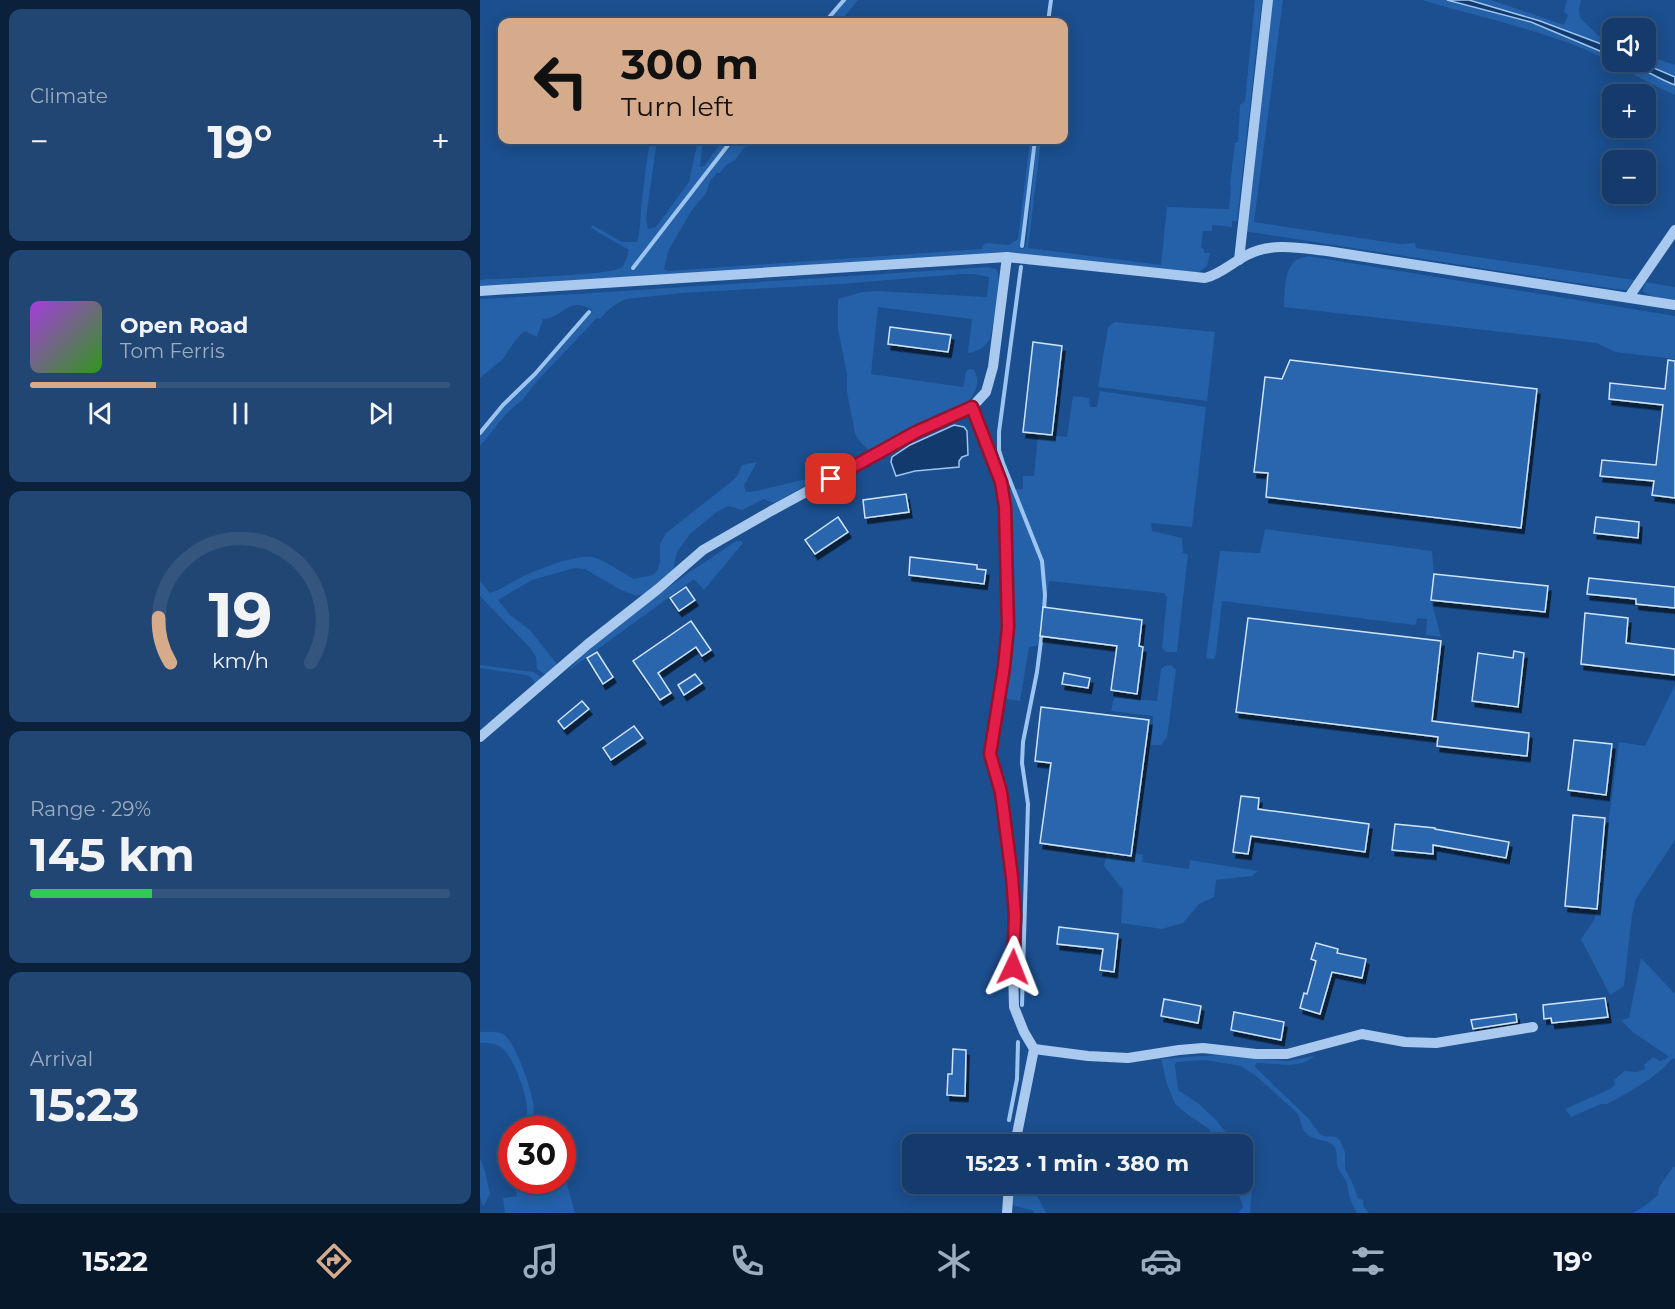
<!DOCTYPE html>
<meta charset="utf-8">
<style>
body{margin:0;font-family:Montserrat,sans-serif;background:#214673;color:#f1f3f6;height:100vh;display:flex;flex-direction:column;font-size:22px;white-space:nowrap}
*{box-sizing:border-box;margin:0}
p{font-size:20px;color:#9dadc1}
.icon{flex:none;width:33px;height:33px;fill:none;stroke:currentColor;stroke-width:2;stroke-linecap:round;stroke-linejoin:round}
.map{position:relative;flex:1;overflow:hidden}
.sheet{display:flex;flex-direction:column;gap:9px;padding:9px;background:#0b203b;width:480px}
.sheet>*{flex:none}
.guide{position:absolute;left:18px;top:18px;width:570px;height:126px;border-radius:12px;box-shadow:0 3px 15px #0003,0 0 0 2px #33557e;background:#d6ab8b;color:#111;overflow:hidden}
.buttons{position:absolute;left:1122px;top:18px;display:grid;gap:12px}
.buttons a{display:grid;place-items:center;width:54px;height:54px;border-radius:12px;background:#143b6b;box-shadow:0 3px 15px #0003,0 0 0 2px #33557e;font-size:30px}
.speed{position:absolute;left:18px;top:1116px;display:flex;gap:12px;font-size:30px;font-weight:700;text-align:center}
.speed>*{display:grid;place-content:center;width:78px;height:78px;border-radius:50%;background:#143b6b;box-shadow:0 3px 15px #0003,0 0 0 2px #33557e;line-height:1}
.speed .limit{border:9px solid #d22;background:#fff;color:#111}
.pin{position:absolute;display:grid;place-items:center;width:51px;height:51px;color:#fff;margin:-26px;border-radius:12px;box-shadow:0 3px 9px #0006}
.me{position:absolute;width:66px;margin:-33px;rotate:2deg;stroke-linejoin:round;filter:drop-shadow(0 0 4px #0008)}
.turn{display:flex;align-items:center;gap:21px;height:126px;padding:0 24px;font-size:27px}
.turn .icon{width:78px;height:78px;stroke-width:2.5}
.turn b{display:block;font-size:42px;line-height:51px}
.big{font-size:45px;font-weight:700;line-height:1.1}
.sheet .card{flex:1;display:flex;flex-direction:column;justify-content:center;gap:9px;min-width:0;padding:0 21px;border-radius:12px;background:#214673}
.sheet .dial{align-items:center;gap:0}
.dial svg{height:156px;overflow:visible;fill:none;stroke:#33557e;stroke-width:7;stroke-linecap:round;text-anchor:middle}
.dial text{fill:#f1f3f6;stroke:none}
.song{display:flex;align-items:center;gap:18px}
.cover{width:72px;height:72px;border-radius:9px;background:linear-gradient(135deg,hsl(280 70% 55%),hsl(110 70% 35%))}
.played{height:6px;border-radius:3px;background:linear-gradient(90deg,#d6ab8b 30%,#33557e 30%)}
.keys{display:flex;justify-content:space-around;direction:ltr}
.heat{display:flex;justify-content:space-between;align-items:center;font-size:33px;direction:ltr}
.charge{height:9px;border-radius:4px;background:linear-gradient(90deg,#34c759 29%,#33557e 0)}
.trip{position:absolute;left:422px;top:1134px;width:351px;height:60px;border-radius:12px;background:#143b6b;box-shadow:0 3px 15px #0003,0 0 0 2px #33557e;font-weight:700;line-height:60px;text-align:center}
.tabs{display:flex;height:96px;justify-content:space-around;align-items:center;background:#08182b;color:#9dadc1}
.tabs .icon{width:42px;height:42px}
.tabs .on{color:#d6ab8b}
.tabs b{font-size:27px;color:#f1f3f6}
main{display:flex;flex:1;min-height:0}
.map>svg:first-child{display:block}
.green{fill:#2461a8}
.water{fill:#123a6d;stroke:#9cc4f0;stroke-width:1.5}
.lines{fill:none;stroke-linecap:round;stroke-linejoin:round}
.stream{stroke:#9cc4f0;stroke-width:4}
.building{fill:#2a66ad;stroke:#cfe3fa;stroke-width:1.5;filter:url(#shadow)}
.minor{stroke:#a9c9ee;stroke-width:10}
.route-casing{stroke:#92132f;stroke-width:15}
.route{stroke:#e11d48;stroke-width:10}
</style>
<main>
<section class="sheet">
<div class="card"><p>Climate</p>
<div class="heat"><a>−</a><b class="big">19°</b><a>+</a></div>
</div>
<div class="card">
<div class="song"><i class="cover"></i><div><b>Open Road</b><p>Tom Ferris</p></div></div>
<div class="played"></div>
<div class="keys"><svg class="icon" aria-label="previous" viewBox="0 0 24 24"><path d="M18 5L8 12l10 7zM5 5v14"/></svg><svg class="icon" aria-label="pause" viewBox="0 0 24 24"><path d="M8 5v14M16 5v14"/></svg><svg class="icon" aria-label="next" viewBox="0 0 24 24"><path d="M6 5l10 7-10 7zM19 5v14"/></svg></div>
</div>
<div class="card dial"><svg viewBox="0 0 100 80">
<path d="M14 69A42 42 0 1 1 86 69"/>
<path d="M14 69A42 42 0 0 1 8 46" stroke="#d6ab8b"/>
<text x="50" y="56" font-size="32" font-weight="700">19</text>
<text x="50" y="72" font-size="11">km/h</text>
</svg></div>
<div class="card"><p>Range · 29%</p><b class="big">145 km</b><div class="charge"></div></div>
<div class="card"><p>Arrival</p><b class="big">15:23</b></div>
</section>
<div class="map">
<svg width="1195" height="1213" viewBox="0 0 1195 1213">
<defs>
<filter id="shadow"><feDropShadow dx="3" dy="5.5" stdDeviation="0" flood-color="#0009"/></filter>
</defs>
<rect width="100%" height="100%" fill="#1b4f8f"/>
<g class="green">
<path d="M365 0H378L360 22H347Z"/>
<path d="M775 0H782L757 221H752V227L732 225V231H723L721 248 724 249V253H730L727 266 718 273 542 255 0 286V280C21 278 132 276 142 267 146 263 147 255 149 250L111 228 112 225 142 242H157C161 228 160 215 162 200 164 180 167 160 170 140H177L166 219 168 229 176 227 209 182 218 140H223L220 167 224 166 243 140H251L153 266V269L155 268 255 140H270L255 160 246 165 240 173H237L230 181 226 193 212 210 189 249 184 269 188 271 502 249 503 245 507 243 529 245 538 239 550 140H553L540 248 543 249 546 246 557 140H561L548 248 681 265 687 207 749 209 751 188 750 183 755 143 758 142 760 105 765 101Z"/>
<path d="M792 0H803L774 222 920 244 935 243 936 248 1154 280 1147 290 1135 289 764 231Z"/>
<path d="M942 0H967L1051 22 1132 56V62C1137 62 1143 61 1147 62 1164 66 1179 79 1195 85V95C1160 80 1128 58 1092 44 1043 26 992 15 942 0Z"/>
<path d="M989 0H1011L1084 25 1088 15 1084 12 1087 0H1101L1099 10 1100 18 1120 37 1132 42V48L1060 21Z"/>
<path d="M1166 55 1195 65V77L1160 62H1166Z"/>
<path d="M828 256 1195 316V359L1135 352 1117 343 804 307C805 293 803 267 818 259 821 258 825 257 828 256Z"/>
<path d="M508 267 516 269C524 282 513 323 510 339 504 348 499 351 488 353L492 319 398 307 391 374 483 387 486 371 490 369 494 370C503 385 492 398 481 409L390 451 381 443 375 434 367 392V375L358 329V299L382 292 397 291 507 297 509 277 493 274H481L360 284 202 293 146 299C135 304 127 310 120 319L117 318 57 381 44 398 26 414 0 446V435L4 431 24 406 56 375 86 342 112 310C87 295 85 318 63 319L57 337 44 331 35 341 23 359 0 378V299L96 294Z"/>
<path d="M1165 282 1195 287V300L1171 296 1163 292Z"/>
<path d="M635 322 735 332 727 401 618 387 628 327Z"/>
<path d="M620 391 726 407 712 527 671 523 672 531 702 538 703 553 708 554 697 652H686L682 648 687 597 684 593 569 581 560 645 549 647 540 701 523 698 528 489H543V476H554L558 434 587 437 593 396 609 398 610 407H617Z"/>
<path d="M277 462 264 486 266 492 277 491 347 474 294 503 284 499 262 510 248 506 237 512 210 534 197 552 193 570 167 593 156 596 139 589 105 569 95 568 52 580 18 600 30 615 50 630 77 664 66 675 57 669 56 657 51 649 0 596V581L10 593C22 589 30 583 40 578 54 570 97 554 112 557 125 560 142 573 154 579L173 575 178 570 180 562V544L186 533 251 482 258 475 262 465Z"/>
<path d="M785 529 952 551 954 574 951 600 961 637 946 635 947 619 938 618 935 625 742 601 736 654 734 659 726 658 740 551 780 553Z"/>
<path d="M256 541H261L263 543 224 590 214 579 88 671 113 643 152 613 210 572Z"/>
<path d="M0 665 54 672 63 679 57 686 51 677 46 675 0 668Z"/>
<path d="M691 665 696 670 687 737 681 745H671L673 716 631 711 634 698 677 701 681 669 685 666Z"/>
<path d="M1195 685V840L1156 899 1152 915 1144 986 1130 995 1101 939 1114 920 1117 909 1139 742 1165 746Z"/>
<path d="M651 852 663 855 662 862 709 869 710 860 778 871 772 876 736 880 734 897 719 904 703 923 682 929 641 923 643 890 624 866 627 853 650 856Z"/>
<path d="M1161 958 1195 994V1059L1193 1058C1175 1079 1151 1091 1127 1104H1121L1091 1117 1085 1109 1130 1089 1135 1085 1134 1080 1145 1071 1157 1072 1165 1069 1164 1065 1173 1057 1180 1061 1186 1059 1188 1056 1154 1033 1141 1020 1149 1018Z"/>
<path d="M0 1032C7 1032 17 1031 23 1034 35 1041 51 1088 53 1102 55 1111 52 1121 50 1129H42C44 1124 47 1117 47 1111 48 1097 34 1058 23 1049 16 1043 9 1043 0 1043Z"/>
<path d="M736 1055 808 1061 834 1056C821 1070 793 1063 776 1063L775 1067 828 1118 839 1133 843 1136 856 1137 860 1140 865 1152V1169L872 1182 878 1198 883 1200V1206L889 1213H877C874 1208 871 1201 869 1195 868 1191 868 1186 866 1181 863 1175 859 1172 857 1165 856 1158 858 1152 854 1146 850 1140 837 1141 828 1135 819 1128 823 1119 815 1111L776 1076 761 1066 726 1060 696 1062 695 1065 698 1090 719 1104 737 1121 755 1144H738L728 1128 708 1115 695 1104 687 1084 681 1059Z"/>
<path d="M0 1158 5 1171 10 1194 3 1207 0 1197Z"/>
<path d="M762 1167 772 1188 770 1213H758L763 1207 755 1184H762Z"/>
<path d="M1193 1167H1195V1213H1153L1165 1206 1178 1195 1179 1187Z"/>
<path d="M83 1170 95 1213H25L23 1198 37 1196 36 1190 41 1187V1181H48L49 1189 77 1183V1181L82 1180Z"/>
<path d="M533 1184H551L566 1213H554V1211L532 1205Z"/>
</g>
<g class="water">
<path d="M967 0H989L1060 21 1132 48V56L1051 22Z"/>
<path d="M1146 62H1160L1195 77V85C1178 79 1163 68 1146 62Z"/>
<path d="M474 425 484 427 487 431 488 455 482 457 479 461V467L435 471 416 476 411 462 412 457 430 445Z"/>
</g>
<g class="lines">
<g class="stream">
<path d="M345 22 364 0"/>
<path d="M568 22 571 0"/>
<path d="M542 246 555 140"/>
<path d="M541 267 519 432V450L523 463 562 561 565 595 564 611"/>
<path d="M153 268 252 140"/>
<path d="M0 433 23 405 55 374 109 312"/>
<path d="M542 1005 548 804 542 763 543 742 557 672 562 633"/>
<path d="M529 1120 537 1079 538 1042"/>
</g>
</g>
<g class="building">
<path d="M410 327 471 335 468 352 408 344Z"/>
<path d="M553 342 582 346 572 435 543 432Z"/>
<path d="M810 360 1057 389 1041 528 786 497 788 473 774 472 785 377 802 379Z"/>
<path d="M1188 360 1195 361V498L1172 495 1174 481 1120 476 1122 460 1176 465 1183 405 1129 399 1130 383 1185 389Z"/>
<path d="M426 494 429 512 385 518 383 500Z"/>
<path d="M358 517 368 532 335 554 325 540Z"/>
<path d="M1116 517 1159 522 1158 538 1114 533Z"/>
<path d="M430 557 497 565V569L506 570 504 584 429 575Z"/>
<path d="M954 574 1068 586 1065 612 951 600Z"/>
<path d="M1109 578 1195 587V608L1156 604V599L1107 594Z"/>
<path d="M206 587 215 600 199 611 190 598Z"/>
<path d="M563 607 662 620 659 646 663 647 657 694 631 690 637 646 560 636Z"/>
<path d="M1105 613 1148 618 1146 643 1195 649V675L1101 664Z"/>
<path d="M768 618 961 641 952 721 1049 733 1047 756 957 746 958 737 756 712Z"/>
<path d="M211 621 231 650 222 656 216 647 178 673 191 693 180 700 153 661Z"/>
<path d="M1034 651 1044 653 1038 707 992 701 998 653 1033 658Z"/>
<path d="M117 652 133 677 123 684 107 658Z"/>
<path d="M584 673 610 678 608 688 582 684Z"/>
<path d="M215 674 222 683 204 695 198 685Z"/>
<path d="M102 701 109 709 84 729 78 721Z"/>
<path d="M561 707 669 720 651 856 560 843 571 763 555 761Z"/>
<path d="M154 726 163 738 131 760 123 748Z"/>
<path d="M1094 740 1132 744 1126 795 1088 790Z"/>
<path d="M761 796 779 798 778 809 889 824 885 852 771 836 768 854 753 852Z"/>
<path d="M1093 815 1125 818 1117 909 1085 906Z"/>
<path d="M915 824 955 828V829L1029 842 1026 858 953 845V854L912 850Z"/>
<path d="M579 927 638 934 634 972 620 970 623 949 577 944Z"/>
<path d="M836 943 858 949 857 953 886 959 882 978 852 972 840 1014 820 1008 824 993 827 994 836 961 831 959Z"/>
<path d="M1125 998 1128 1017 1072 1023 1071 1018 1064 1019 1063 1005Z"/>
<path d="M684 999 721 1006 718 1023 681 1016Z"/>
<path d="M754 1012 804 1022 801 1040 751 1030Z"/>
<path d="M1036 1014 1037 1022 993 1029 991 1020Z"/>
<path d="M473 1049 486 1050 485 1096 467 1095 468 1074H472Z"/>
<path d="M463 1134 481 1135V1144H463Z"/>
</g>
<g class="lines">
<g class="minor">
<path d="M759 260 788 0"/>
<path d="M0 291 527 257 725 278C741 274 753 262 767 255 792 242 820 248 847 251L1195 305"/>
<path d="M1149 297 1195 230"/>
<path d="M492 407 521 482 525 507 528 585V627L524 667 510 754 521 792 532 877 535 915 533 967 534 1007 544 1032 554 1049 535 1144"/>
<path d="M0 737 108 644 178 589 223 550 291 511 437 432 492 407 506 392 513 367 527 257"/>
<path d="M554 1049 608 1056 648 1058 699 1050 723 1048 776 1054H807L882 1034 925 1042 956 1043 1053 1027"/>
<path d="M527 1213 529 1184"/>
</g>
</g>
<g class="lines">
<g class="route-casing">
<path id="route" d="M351 479 436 432 492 407 521 482 525 507 528 627 524 667 510 754 521 792 532 877 535 915 533 967"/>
</g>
<use href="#route" class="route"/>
</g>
</svg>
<div class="buttons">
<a><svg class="icon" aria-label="sound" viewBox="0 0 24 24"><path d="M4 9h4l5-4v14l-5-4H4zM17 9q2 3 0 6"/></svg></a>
<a>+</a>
<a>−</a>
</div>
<div class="speed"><div class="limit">30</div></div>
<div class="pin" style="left:351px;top:479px;background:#d93025"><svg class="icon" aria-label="arrive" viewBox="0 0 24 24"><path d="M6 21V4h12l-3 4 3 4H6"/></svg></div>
<svg class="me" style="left:533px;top:967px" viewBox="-20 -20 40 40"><path d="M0-17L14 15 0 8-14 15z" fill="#e11d48" stroke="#fff" stroke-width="4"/></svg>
<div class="trip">15:23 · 1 min · 380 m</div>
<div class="guide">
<div class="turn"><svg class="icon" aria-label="left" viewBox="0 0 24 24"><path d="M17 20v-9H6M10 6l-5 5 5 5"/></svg><div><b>300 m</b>Turn left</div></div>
</div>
</div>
</main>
<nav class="tabs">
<b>15:22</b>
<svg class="icon on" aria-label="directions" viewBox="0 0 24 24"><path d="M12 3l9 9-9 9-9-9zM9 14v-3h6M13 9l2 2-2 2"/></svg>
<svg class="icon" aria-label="music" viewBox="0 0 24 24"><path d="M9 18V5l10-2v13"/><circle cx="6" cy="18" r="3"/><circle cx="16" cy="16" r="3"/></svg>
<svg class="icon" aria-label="phone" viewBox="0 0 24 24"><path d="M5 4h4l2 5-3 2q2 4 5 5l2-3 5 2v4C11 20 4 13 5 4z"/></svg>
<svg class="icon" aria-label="climate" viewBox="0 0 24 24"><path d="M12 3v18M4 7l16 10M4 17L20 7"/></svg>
<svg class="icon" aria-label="car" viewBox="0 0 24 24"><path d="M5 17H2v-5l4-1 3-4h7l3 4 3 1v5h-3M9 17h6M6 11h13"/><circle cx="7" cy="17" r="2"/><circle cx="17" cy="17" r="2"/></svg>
<svg class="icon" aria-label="filters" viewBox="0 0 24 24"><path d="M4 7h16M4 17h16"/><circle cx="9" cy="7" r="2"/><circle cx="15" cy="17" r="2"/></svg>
<b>19°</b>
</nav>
